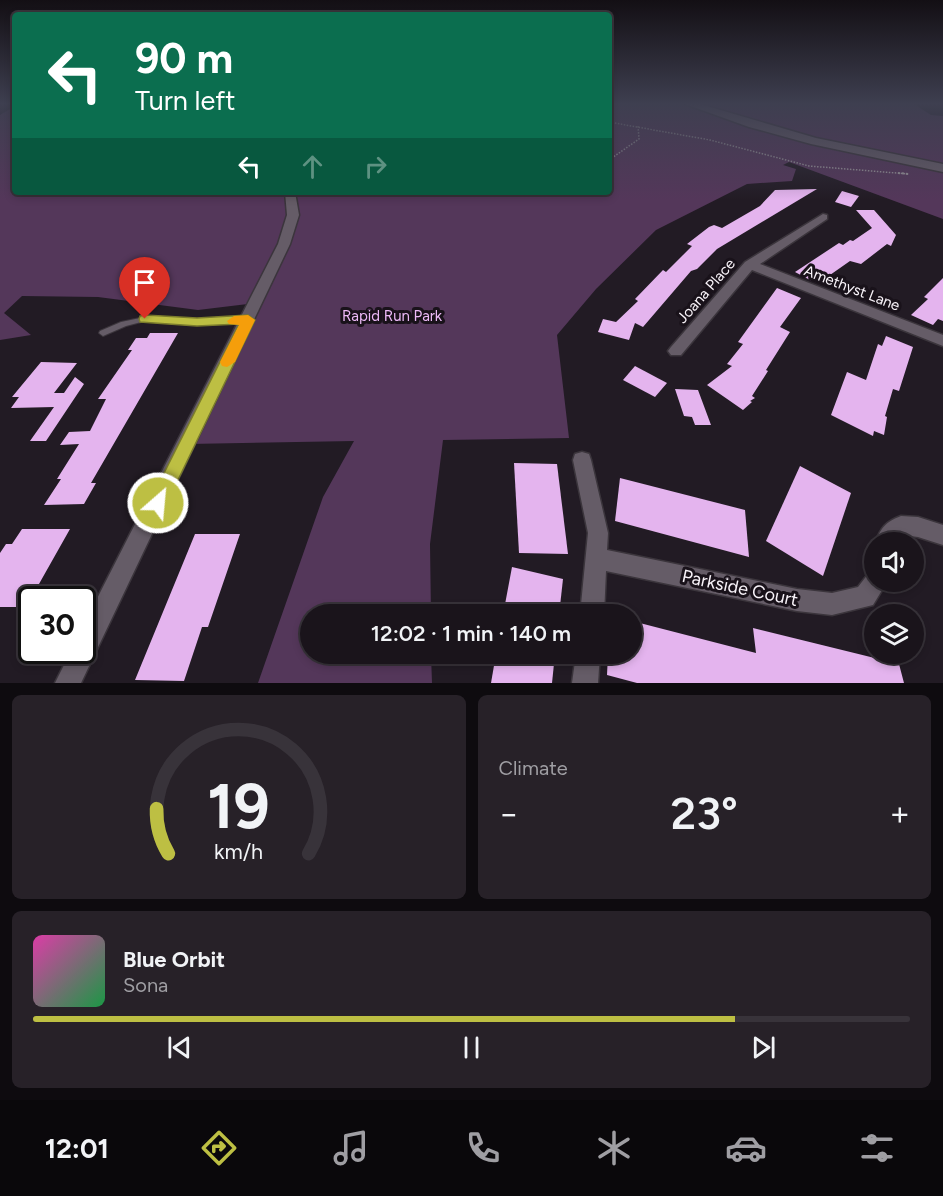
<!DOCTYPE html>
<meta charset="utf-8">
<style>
body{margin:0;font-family:Figtree,sans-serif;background:#272128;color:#f1f3f6;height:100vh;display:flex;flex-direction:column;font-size:22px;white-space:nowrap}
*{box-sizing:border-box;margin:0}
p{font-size:20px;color:#9f9ea3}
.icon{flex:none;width:33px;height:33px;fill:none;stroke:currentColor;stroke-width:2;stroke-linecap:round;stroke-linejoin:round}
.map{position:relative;height:683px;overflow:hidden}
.side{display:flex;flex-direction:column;gap:12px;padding:12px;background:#0e0b0f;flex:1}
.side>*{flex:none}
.guide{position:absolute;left:12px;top:12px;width:600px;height:183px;border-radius:6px;box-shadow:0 3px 9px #0003,0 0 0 2px #38333a;background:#0b6e4f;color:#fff;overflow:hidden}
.controls{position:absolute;left:864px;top:532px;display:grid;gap:12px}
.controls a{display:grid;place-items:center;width:60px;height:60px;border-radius:50%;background:#1a141b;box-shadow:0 3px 9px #0003,0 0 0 2px #38333a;font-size:30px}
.speed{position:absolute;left:18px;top:586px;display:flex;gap:12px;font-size:30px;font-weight:700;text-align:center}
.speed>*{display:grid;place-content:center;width:78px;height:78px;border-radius:50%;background:#1a141b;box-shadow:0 3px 9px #0003,0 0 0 2px #38333a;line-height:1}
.speed .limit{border:3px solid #111;border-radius:9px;background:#fff;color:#111}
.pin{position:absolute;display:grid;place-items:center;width:51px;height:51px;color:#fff;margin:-62px -26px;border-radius:50% 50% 50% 0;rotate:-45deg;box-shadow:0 0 6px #0007}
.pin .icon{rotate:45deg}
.me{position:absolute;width:66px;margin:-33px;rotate:27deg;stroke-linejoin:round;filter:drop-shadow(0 0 4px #0008)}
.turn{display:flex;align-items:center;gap:21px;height:126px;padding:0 24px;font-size:27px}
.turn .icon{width:78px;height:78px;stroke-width:2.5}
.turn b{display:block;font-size:42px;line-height:51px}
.lanes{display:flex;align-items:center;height:57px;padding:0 24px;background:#0003;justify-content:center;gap:30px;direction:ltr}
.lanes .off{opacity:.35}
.big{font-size:45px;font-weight:600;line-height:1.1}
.side .widget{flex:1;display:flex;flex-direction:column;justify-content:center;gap:9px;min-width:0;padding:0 21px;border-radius:9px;background:#272128}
.side .dial{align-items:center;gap:0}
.dial svg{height:156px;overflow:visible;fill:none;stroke:#38333a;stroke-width:7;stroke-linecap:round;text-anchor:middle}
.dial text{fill:#f1f3f6;stroke:none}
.song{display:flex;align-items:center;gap:18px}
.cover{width:72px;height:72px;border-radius:9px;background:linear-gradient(135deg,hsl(320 70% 55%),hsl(140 70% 35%))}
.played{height:6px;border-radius:3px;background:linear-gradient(90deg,#bdbf43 80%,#38333a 80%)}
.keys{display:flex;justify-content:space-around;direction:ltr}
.heat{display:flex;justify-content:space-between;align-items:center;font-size:33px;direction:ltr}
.side .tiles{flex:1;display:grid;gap:12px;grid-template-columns:1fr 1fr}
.widget:last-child{grid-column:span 2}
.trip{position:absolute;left:300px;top:604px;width:342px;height:60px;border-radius:30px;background:#1a141b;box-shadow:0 3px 9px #0003,0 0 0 2px #38333a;font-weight:600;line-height:60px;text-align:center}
.dock{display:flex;height:96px;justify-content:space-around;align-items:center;background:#0a080b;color:#9f9ea3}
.dock .icon{width:42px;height:42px}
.dock .current{color:#bdbf43}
.dock b{font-size:27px;color:#f1f3f6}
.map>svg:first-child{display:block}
.green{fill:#54375a}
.building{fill:#e4b4ee}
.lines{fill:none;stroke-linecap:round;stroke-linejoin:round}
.service-casing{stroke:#3b353c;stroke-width:2}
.minor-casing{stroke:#3b353c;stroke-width:3}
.tertiary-casing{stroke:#3b353c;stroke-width:3}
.path-far1{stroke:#979198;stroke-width:1.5;stroke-dasharray:1.5 1.5;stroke-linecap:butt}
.path{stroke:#979198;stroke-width:2;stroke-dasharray:2 2;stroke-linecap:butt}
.service{fill:#655c67;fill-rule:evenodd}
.minor{fill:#655c67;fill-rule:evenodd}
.tertiary{fill:#655c67;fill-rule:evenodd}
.route{fill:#bdbf43;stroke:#7b7c2c;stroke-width:1.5}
.slow{fill:#f59e0b}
.labels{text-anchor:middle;stroke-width:6;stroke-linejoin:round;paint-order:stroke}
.street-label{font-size:15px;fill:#f8f3f9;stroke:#19121a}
.park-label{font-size:15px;fill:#ecb9f7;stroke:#19121a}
.near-street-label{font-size:18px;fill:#f8f3f9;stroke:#19121a}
</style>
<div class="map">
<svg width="943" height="683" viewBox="0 0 943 683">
<rect width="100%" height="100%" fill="#221b24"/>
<path class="green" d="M609 104H914L931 115 943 116V219L789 162 783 165 796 169 792 181 747 184 656 230 596 289 557 335 569 438 443 440 430 544 431 615H310V654H431L432 683H258L323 497 354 441 188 444 256 303 198 310 98 297 22 296 4 313 31 335 0 340V115L15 106V192H609Z"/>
<g class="building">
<path d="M817 189 717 249 697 269 691 271 643 327 635 323 629 340 598 332 603 319 616 322 638 301 635 299 663 270 666 272 692 246 687 244 709 227 714 225 722 228 760 206 775 190Z"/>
<path d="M842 191 859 196 851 207 835 202Z"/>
<path d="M856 210H874L896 235 891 246 887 244 861 264 850 261 830 275H820L812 281 795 272 839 243 843 245 850 240 853 241 872 228Z"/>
<path d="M943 278V321L938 319 933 325 911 315 928 299 924 297Z"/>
<path d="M777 288 801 298 780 327 790 332 766 370 768 371 752 396 755 398 750 401 752 402 743 410 707 385 732 366 727 364 743 344 738 342Z"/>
<path d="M150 333H178L91 483H96L84 504 44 505 61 479H57L79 444 60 445 69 432 90 431 106 399H98L132 350H128L136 338H147Z"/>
<path d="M886 336 913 347 899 391 893 389 885 416 887 417 884 435 874 431 873 436 831 415 847 372 866 380 878 344 882 346Z"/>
<path d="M41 362 77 363 54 393H64L75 377 84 384 46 441H30L54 407 11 408 19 397H12Z"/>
<path d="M635 366 667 383 655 397 623 380Z"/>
<path d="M675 389 698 390 711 425H695L692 417 684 416Z"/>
<path d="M514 463 557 464 568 554 519 553Z"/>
<path d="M800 466 851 493 823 576 766 541Z"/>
<path d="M620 478 745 510 749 557 615 521Z"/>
<path d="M22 529H70L26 607H0V553L6 544H12Z"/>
<path d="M195 534H240L208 627H202L184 681 135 680Z"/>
<path d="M512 567 563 579 559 615H503Z"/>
<path d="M632 621 756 653 753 628 899 664 904 683H637L607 675 608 654H632Z"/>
<path d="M496 654H555L552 683H491Z"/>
</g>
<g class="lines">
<g class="service-casing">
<path id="service" d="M145 317 197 320 248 317 252 319 248 321 197 324 145 321 126 326 103 336 99 333 100 331 121 322Z"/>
</g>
<g class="minor-casing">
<g id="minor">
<path d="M285 192H295L299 215 290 244 81 683H55L71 651H82V628L278 244 287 215Z"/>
<path d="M823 214 827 215V219L760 264 943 335V346L752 270 681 355H671L668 351 671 347 745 262Z"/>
<path d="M582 452 589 454 591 460 608 533 607 550 797 589 832 593 858 587 868 574 874 572V582H887L873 605 832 615 797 611 606 571 604 615H580L588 533 573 460 575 454Z"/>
<path d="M901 516 918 517 943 525V545L918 537 902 535 895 543H875C881 528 885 522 901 516Z"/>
<path d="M576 654H600L598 683H572Z"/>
</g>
</g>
<g class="tertiary-casing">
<path id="tertiary" d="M685 104H700L816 138 943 164V172L811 144 749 127Z"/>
</g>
<g class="path-far1">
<path d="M609 122 710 140 809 166 909 174"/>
<path d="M609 160 639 139 638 126"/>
</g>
<path class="path" d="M898 173 909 174"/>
<use href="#service" class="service"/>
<use href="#minor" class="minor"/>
<use href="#tertiary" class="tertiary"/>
</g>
<linearGradient id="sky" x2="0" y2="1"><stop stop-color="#130f14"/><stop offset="0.52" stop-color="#3e3f50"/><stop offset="1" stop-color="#3e3f50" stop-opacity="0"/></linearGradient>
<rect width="943" height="200" fill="url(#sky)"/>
<path class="route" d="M145 315 197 318 248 315 255 320 164 509 158 512 151 509 149 503 239 324 197 326 140 322 139 319 140 316Z"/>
<path class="slow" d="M248 315 255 320 235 362 227 367 222 366 220 362 239 325 229 324 227 321 234 316Z"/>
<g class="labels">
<g class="street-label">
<text transform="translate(852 288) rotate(21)" y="5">Amethyst Lane</text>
<text transform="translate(706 291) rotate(-49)" y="5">Joana Place</text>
</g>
<g class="park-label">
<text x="392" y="321">Rapid Run Park</text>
</g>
<g class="near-street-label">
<text transform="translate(740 588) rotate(12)" y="6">Parkside Court</text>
</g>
</g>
</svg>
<div class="controls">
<a><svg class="icon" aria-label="sound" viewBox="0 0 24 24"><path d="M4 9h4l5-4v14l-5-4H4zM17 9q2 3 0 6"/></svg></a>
<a><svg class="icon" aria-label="layers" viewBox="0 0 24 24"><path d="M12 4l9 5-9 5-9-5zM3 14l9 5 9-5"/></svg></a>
</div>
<div class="speed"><div class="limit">30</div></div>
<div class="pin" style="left:145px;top:319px;background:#d93025"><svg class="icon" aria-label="arrive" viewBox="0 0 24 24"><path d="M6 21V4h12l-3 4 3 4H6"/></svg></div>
<svg class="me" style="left:158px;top:503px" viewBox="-20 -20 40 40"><circle r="17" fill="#bdbf43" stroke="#fff" stroke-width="3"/><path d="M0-11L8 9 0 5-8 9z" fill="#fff"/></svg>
<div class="trip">12:02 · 1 min · 140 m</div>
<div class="guide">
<div class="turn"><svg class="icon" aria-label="left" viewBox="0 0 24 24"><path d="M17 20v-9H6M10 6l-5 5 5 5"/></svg><div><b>90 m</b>Turn left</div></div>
<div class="lanes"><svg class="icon" aria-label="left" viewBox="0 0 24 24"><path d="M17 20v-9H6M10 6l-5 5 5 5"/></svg><svg class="icon off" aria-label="ahead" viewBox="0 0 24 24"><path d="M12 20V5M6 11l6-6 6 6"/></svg><svg class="icon off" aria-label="right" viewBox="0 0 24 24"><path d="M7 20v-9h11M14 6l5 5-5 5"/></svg></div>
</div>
</div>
<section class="side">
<div class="tiles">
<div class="widget dial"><svg viewBox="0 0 100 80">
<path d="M14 69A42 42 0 1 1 86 69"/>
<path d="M14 69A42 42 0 0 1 8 46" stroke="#bdbf43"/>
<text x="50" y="56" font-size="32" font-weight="700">19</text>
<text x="50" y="72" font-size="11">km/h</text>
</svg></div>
<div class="widget"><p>Climate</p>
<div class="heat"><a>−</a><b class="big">23°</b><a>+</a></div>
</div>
<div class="widget">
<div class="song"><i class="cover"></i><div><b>Blue Orbit</b><p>Sona</p></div></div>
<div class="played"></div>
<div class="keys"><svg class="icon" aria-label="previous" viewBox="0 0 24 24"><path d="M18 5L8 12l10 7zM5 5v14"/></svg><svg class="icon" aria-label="pause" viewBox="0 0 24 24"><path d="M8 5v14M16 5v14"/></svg><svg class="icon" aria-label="next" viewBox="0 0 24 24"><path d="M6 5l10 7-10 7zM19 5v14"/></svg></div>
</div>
</div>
</section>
<nav class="dock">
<b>12:01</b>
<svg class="icon current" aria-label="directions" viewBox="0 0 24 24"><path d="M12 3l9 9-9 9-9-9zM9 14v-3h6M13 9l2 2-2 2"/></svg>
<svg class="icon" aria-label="music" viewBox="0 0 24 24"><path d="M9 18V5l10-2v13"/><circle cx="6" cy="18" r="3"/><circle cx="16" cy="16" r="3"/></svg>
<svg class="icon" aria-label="phone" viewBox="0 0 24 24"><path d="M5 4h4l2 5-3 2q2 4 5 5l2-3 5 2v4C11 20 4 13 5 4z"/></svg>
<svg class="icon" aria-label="climate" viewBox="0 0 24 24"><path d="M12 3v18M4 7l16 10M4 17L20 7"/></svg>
<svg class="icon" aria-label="car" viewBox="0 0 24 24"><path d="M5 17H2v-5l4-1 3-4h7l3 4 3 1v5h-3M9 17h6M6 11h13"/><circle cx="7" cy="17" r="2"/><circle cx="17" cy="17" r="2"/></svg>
<svg class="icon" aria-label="filters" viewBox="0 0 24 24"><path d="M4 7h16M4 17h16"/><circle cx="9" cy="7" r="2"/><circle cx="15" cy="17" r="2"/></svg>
</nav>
